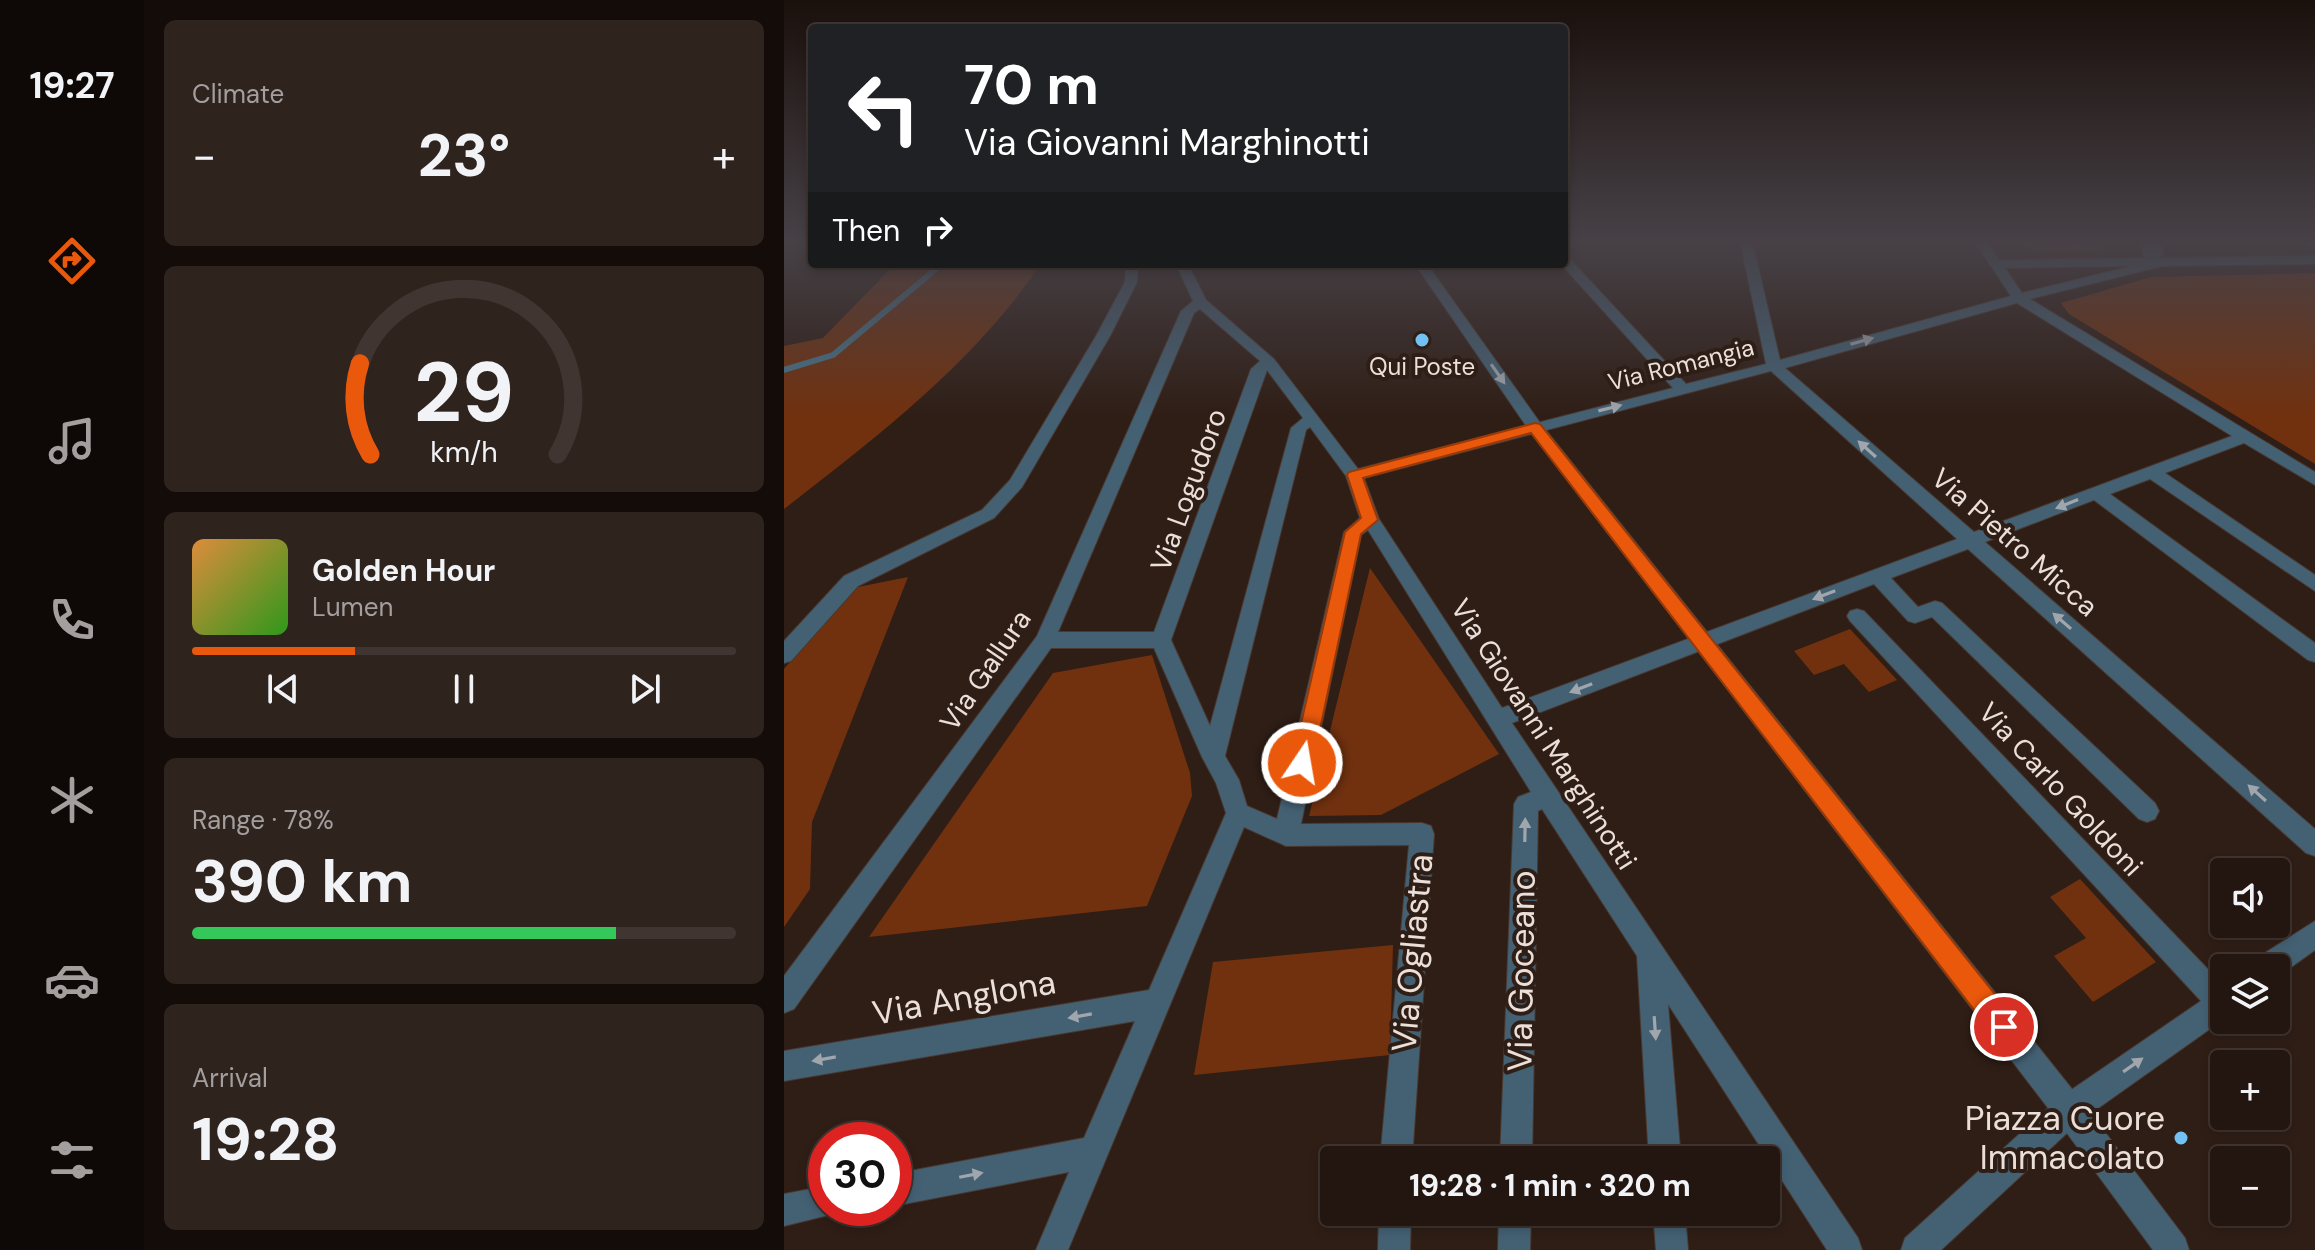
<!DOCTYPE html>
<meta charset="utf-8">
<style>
body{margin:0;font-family:"DM Sans",sans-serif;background:#2f231e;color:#f1f3f6;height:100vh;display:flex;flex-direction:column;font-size:30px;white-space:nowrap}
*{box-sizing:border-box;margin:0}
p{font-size:26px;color:#a39f9f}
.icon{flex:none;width:44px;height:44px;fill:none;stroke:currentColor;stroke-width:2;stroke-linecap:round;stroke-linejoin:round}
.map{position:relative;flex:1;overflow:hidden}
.details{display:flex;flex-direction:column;gap:20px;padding:20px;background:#130c09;width:640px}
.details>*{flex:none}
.guide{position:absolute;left:24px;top:24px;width:760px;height:244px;border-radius:8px;box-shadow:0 4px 12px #0003,0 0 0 2px #403530;background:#202124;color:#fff;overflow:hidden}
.buttons{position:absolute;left:1426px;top:858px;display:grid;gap:16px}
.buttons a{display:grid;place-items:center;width:80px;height:80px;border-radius:8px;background:#231610;box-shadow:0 4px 12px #0003,0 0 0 2px #403530;font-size:40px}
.speed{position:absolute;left:24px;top:1122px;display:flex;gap:16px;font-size:40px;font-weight:700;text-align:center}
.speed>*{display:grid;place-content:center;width:104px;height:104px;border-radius:50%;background:#231610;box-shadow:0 4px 12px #0003,0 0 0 2px #403530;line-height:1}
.speed .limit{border:12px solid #d22;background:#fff;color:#111}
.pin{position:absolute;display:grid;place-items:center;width:68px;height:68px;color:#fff;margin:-34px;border:4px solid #fff;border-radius:50%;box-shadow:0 2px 8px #0007}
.me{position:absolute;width:88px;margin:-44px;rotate:12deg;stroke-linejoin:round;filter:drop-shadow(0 0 6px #0008)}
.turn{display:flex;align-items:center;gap:28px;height:168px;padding:0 24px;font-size:36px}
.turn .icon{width:104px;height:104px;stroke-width:2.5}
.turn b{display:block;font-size:56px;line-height:68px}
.then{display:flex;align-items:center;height:76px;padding:0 24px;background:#0003;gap:16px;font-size:30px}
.big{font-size:60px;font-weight:700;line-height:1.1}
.details .card{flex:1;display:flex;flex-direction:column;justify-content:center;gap:12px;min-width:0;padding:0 28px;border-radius:12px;background:#2f231e}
.details .dial{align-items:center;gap:0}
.dial svg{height:208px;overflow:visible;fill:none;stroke:#403530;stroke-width:7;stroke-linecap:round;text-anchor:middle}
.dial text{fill:#f1f3f6;stroke:none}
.song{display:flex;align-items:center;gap:24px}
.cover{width:96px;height:96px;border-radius:12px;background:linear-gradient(135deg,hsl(30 70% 55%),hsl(110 70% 35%))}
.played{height:8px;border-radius:4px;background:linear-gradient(90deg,#ea580c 30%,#403530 30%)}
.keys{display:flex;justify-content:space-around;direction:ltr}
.heat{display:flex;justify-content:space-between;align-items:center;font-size:44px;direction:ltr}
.charge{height:12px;border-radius:6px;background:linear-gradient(90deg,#34c759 78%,#403530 0)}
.trip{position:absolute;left:536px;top:1146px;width:460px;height:80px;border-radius:8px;background:#231610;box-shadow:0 4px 12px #0003,0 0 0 2px #403530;font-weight:700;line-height:80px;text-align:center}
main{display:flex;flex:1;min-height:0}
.tab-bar{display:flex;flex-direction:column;width:144px;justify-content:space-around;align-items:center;background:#0e0906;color:#a39f9f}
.tab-bar .icon{width:56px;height:56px}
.tab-bar .current{color:#ea580c}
.tab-bar b{font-size:36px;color:#f1f3f6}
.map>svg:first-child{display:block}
.green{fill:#71310f}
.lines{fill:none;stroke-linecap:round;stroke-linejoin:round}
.stream{stroke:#49748a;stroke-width:6}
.pedestrian-casing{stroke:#493931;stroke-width:22}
.minor-casing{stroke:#493931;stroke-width:2}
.tertiary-casing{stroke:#493931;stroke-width:2}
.pedestrian{stroke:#446174;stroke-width:20}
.minor{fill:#446174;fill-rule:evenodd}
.tertiary{fill:#446174;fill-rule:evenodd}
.oneway{fill:#a0a6ac}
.route{fill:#ea580c;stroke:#983908;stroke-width:2}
.poi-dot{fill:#71c1f5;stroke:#2f1e16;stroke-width:3}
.labels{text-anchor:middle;stroke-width:8;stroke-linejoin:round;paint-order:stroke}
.far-street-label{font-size:24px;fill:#ebdfda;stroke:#2f1e16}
.far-poi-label{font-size:24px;fill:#ebdfda;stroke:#2f1e16}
.street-label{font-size:28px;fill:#ebdfda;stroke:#2f1e16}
.near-street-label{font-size:34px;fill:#ebdfda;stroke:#2f1e16}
.near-poi-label{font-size:34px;fill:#ebdfda;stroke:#2f1e16;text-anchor:end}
</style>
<main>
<nav class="tab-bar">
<b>19:27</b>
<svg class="icon current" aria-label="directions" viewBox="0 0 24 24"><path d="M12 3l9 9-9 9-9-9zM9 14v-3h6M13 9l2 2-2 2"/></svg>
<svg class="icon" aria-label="music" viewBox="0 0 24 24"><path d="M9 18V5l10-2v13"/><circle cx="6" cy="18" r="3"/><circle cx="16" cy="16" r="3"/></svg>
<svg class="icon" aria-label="phone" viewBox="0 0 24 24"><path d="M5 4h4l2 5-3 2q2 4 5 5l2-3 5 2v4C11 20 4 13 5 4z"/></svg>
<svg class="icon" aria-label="climate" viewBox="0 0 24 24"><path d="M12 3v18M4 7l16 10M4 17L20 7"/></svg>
<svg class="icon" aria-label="car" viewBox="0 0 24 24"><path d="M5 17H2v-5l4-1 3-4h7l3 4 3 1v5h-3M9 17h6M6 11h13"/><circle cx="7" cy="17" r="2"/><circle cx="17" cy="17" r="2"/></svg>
<svg class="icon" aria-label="filters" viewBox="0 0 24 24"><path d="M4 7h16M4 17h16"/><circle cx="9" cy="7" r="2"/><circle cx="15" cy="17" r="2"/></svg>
</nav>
<section class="details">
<div class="card"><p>Climate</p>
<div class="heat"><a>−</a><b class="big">23°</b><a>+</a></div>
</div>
<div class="card dial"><svg viewBox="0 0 100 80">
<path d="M14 69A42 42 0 1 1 86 69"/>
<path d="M14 69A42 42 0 0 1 10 34" stroke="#ea580c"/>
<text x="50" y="56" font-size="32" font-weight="700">29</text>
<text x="50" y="72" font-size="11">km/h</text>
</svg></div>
<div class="card">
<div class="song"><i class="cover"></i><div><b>Golden Hour</b><p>Lumen</p></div></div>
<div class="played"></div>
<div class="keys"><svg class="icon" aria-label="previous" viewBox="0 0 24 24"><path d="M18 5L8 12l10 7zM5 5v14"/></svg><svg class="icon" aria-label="pause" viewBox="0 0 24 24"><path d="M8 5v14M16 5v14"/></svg><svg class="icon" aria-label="next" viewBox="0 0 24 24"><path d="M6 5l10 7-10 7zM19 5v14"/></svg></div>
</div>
<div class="card"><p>Range · 78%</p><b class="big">390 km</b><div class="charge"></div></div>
<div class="card"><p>Arrival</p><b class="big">19:28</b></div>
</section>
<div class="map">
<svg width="1531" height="1250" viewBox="0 0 1531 1250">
<rect width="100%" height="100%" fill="#2f1e16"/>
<g class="green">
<path d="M1233 241H1279L1323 250C1296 251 1253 260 1233 241Z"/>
<path d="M111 264H247L252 271C185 367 91 438 0 509V346L39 338Z"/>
<path d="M1531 273V464L1285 314 1277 303 1367 277Z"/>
<path d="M586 568 715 754 597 815 525 816Z"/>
<path d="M124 577 28 822 26 889 0 927V669L69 588Z"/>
<path d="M1066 629 1113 680 1085 692 1060 664 1030 675 1010 651Z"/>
<path d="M368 655 406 773 408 796 363 906 85 937 269 673Z"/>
<path d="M1296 879 1372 962 1309 1002 1270 956 1302 938 1266 897Z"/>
<path d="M609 945 606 1055 410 1075 429 962Z"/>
</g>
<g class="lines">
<path class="stream" d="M0 370 49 355 158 264"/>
<g class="pedestrian-casing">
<path id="pedestrian" d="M1368 249 1369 251"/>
</g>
<g class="minor-casing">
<g id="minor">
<path d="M956 241H968L996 360 1227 296 1190 241H1202L1215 260 1531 256V264L1379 266 1246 299 1531 472V485L1460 443 1381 473 1531 575V591L1366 479 1326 494 1531 643V662L1524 660 1310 500 1201 542 1531 829V856L1522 853 1184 549 1107 578 1134 607 1151 601 1158 603 1371 803 1375 811 1371 819 1363 822 1355 819 1148 617 1131 623 1124 621 1090 584 728 723 1074 1238 1078 1250H1043L884 1004 897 1160H865L853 956 758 809 754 811 748 1160H716L730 804 734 797 747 792 584 530 577 535 517 824 638 823 647 826 650 834 628 1160H596L625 845 502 846 460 827 284 1250H252L285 1172 110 1206V1174L300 1138 351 1021 0 1081V1051L365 990 442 813 432 783 418 757 370 648H267L10 1009 0 1013V976L253 636 397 311 409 301 392 264H404L422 300 490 359 574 469 889 388 777 264H780V256L784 257 902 384 982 364ZM1348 266 1238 293 1221 268ZM1233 303 1448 436 1190 532 1001 368ZM416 309 476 361 467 369 370 632H274L410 313ZM483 370 519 418 507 428 426 726 387 640ZM987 371 1173 539 718 708 595 519 580 478ZM526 427 562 476 576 518 560 532 493 819 463 806 455 780 441 756 522 430Z"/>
<path d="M1519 241H1531V250Z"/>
<path d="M342 264H354L353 282 326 336 238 487 210 518 74 586 7 661 0 663V641L60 576 198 510 226 480 312 336 341 282Z"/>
<path d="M1073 609 1080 611 1440 986V1019L1296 1121 1157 1250H1117L1121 1238 1274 1099 1417 1001 1066 621 1063 616 1066 611Z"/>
<path d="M1531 921V950L1492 978V968H1469L1473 958Z"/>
<path d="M42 1186V1208H55L53 1213 0 1226V1194Z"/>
<path d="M595 1212H627L626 1250H594Z"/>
<path d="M715 1212H747L746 1250H714Z"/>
<path d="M869 1212H901L904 1250H872Z"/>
</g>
</g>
<g class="tertiary-casing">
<path id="tertiary" d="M631 264H643L757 424 1296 1099 1401 1238 1405 1250H1369L1274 1121 745 430Z"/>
</g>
<use href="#pedestrian" class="pedestrian"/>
<use href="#minor" class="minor"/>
<use href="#tertiary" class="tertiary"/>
</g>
<defs><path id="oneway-solid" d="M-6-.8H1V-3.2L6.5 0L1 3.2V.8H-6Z" transform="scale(2)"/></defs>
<g class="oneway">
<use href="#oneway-solid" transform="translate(1078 341) rotate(-16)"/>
<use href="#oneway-solid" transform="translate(714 374) rotate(55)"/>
<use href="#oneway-solid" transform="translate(826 408) rotate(-14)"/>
<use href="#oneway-solid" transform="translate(1083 449) rotate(-138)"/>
<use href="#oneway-solid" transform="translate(1283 504) rotate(158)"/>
<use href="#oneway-solid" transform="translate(1040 595) rotate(159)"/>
<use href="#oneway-solid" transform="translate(1278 621) rotate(-139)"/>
<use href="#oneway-solid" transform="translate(797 688) rotate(159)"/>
<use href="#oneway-solid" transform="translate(1473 793) rotate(-138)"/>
<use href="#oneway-solid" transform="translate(741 830) rotate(-89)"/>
<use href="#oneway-solid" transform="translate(296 1016) rotate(170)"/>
<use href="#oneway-solid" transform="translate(871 1028) rotate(86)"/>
<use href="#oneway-solid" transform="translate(40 1059) rotate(170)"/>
<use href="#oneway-solid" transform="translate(1349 1065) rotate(-35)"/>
<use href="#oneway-solid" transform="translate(187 1175) rotate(-11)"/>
</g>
<linearGradient id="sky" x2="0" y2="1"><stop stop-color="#1a100c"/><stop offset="0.58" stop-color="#474147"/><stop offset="1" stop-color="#474147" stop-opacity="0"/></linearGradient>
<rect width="1531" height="416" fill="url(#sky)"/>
<path class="route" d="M751 423 756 424 1229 1017 1232 1027 1229 1036 1220 1039 1210 1036 747 433 579 478 594 520 577 534 529 763 526 769 518 772 511 769 508 763 561 532 577 518 563 475 565 472Z"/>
<g class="poi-dot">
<circle cx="638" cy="340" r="8"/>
<circle cx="1397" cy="1138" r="8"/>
</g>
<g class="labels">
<g class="far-street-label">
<text transform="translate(897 365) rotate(-14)" y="8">Via Romangia</text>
</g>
<g class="far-poi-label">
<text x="638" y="375">Qui Poste</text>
</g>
<g class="street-label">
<text transform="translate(404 490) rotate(-70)" y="10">Via Logudoro</text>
<text transform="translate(1231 542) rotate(41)" y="10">Via Pietro Micca</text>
<text transform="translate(201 670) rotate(-56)" y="10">Via Gallura</text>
<text transform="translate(760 734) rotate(57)" y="10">Via Giovanni Marghinotti</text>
<text transform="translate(1277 789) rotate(47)" y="10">Via Carlo Goldoni</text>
</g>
<g class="near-street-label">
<text transform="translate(628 953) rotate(-85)" y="12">Via Ogliastra</text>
<text transform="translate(737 971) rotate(-89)" y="12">Via Goceano</text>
<text transform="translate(180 997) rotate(-10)" y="12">Via Anglona</text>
</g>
<g class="near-poi-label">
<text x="1381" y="1130">Piazza Cuore<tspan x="1381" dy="39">Immacolato</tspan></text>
</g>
</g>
</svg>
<div class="buttons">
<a><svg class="icon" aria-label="sound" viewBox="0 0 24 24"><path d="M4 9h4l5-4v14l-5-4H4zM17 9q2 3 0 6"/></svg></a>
<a><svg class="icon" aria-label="layers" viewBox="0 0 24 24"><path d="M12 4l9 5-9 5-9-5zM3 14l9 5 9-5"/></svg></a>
<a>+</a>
<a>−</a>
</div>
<div class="speed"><div class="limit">30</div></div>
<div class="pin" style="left:1220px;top:1027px;background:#d93025"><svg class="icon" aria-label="arrive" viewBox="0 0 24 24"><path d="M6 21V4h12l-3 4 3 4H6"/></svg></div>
<svg class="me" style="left:518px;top:763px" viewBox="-20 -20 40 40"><circle r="17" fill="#ea580c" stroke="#fff" stroke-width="3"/><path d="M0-11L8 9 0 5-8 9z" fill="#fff"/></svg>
<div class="trip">19:28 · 1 min · 320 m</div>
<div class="guide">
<div class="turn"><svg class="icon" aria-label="left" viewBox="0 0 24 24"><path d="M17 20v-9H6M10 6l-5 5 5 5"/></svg><div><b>70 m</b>Via Giovanni Marghinotti</div></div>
<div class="then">Then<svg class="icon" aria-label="right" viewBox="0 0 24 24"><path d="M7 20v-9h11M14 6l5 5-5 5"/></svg></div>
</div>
</div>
</main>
